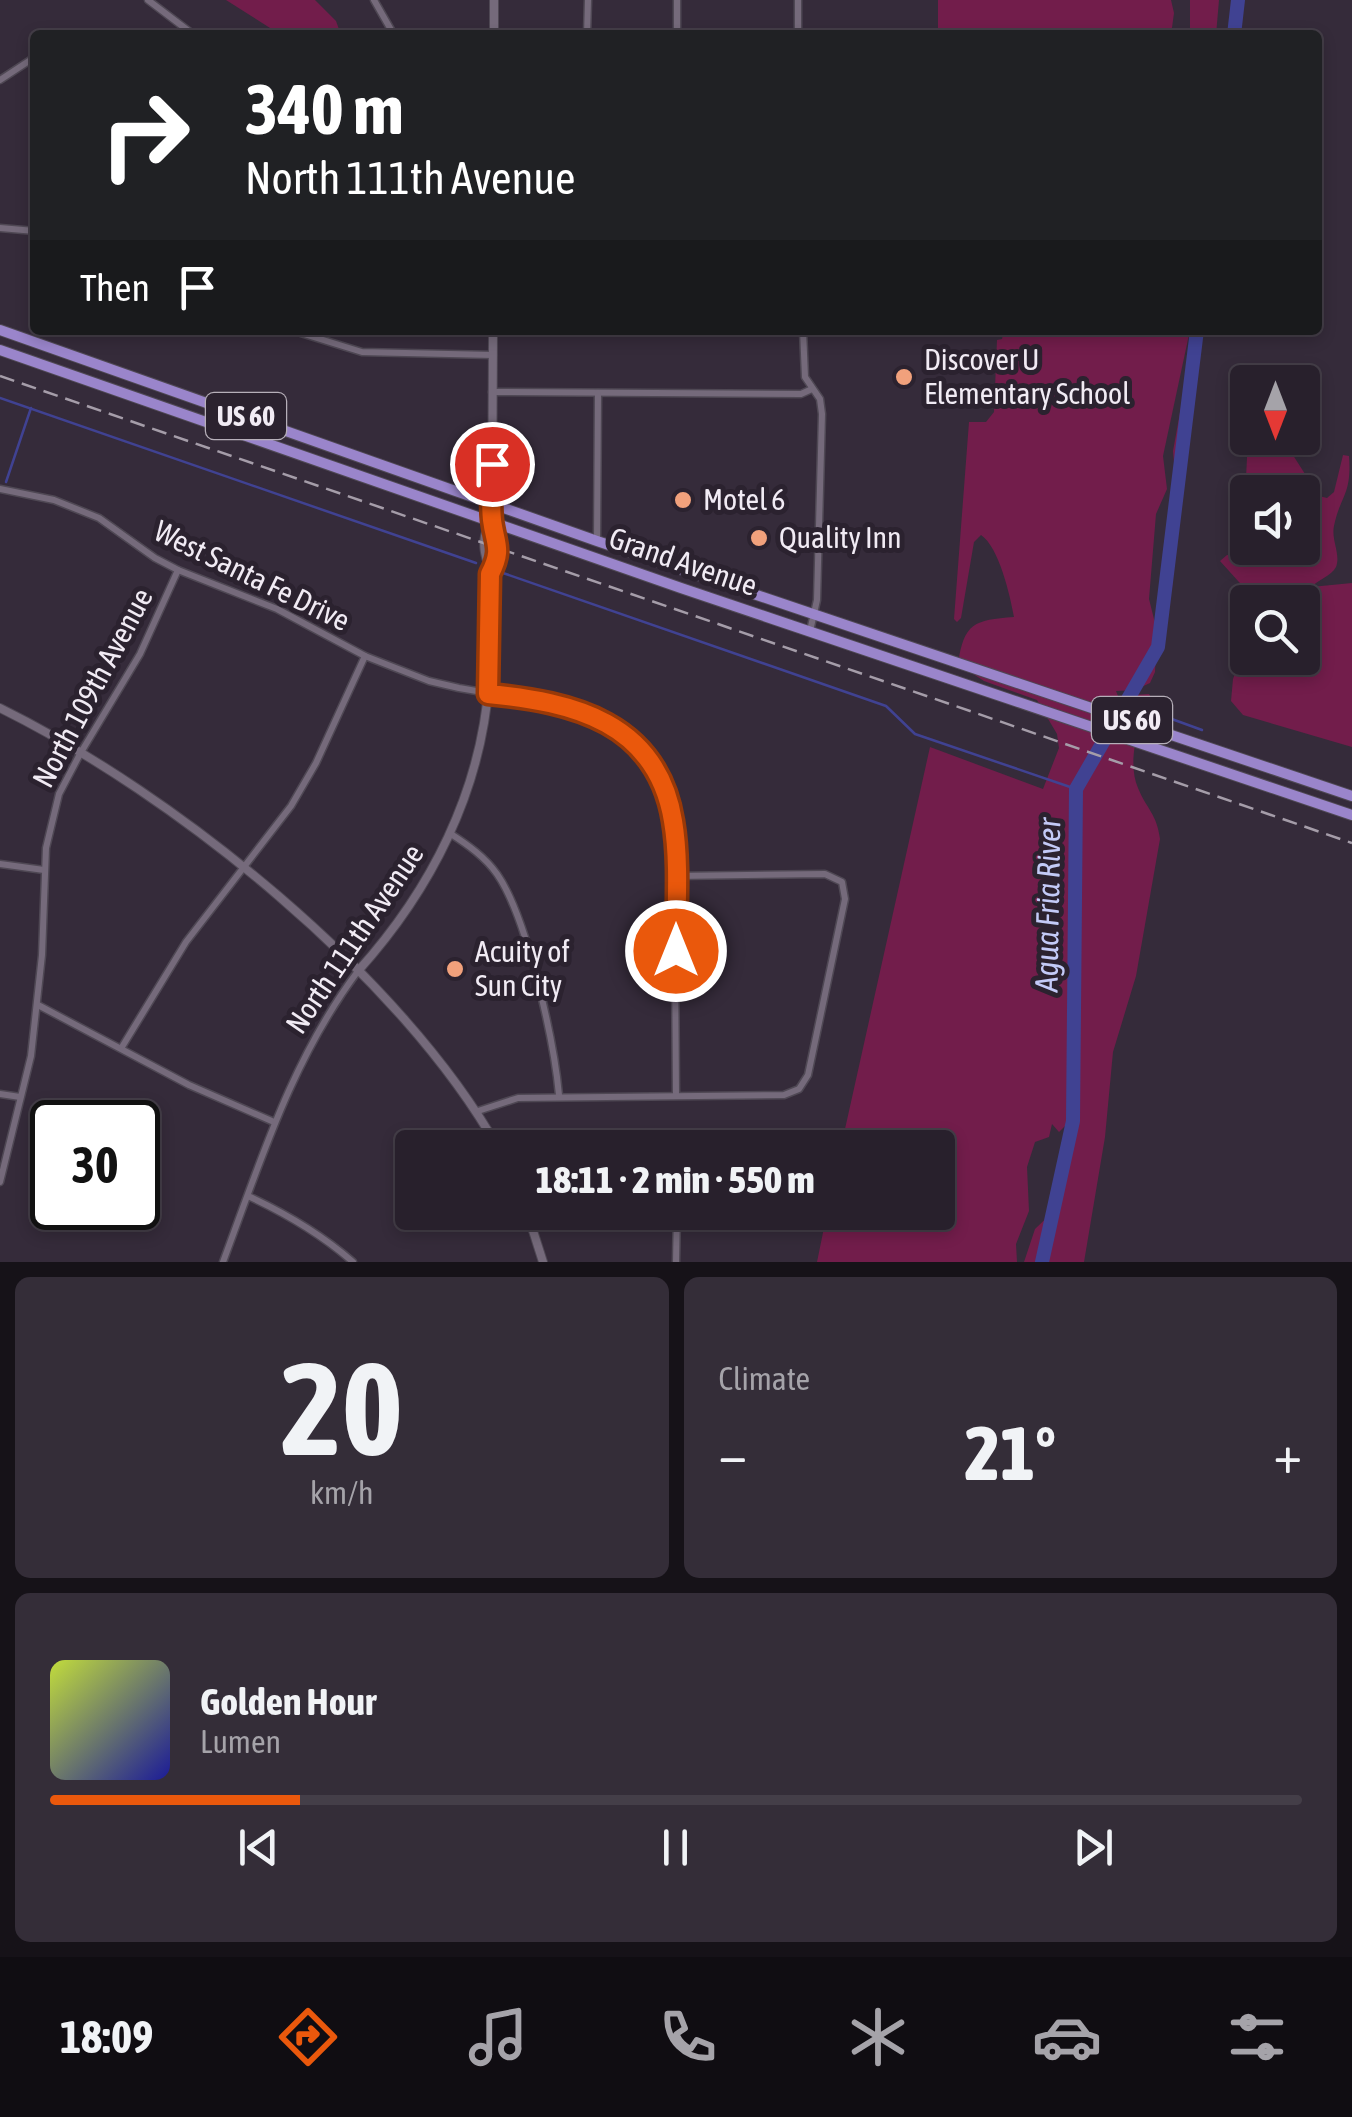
<!DOCTYPE html>
<meta charset="utf-8">
<style>
body{margin:0;font-family:"Asap Condensed",sans-serif;background:#342d38;color:#f1f3f6;height:100vh;display:flex;flex-direction:column;font-size:38px;white-space:nowrap}
*{box-sizing:border-box;margin:0}
p{font-size:32px;color:#a5a3a9}
.icon{flex:none;width:55px;height:55px;fill:none;stroke:currentColor;stroke-width:2;stroke-linecap:round;stroke-linejoin:round}
.map{position:relative;height:1262px;overflow:hidden}
.drawer{display:flex;flex-direction:column;gap:15px;padding:15px;background:#161218;flex:1}
.drawer>*{flex:none}
.banner{position:absolute;left:30px;top:30px;width:1292px;height:305px;border-radius:10px;box-shadow:0 5px 15px #0003,0 0 0 2px #443e48;background:#202124;color:#fff;overflow:hidden}
.needle{width:65px;rotate:180deg}
.controls{position:absolute;left:1230px;top:365px;display:grid;gap:20px}
.controls a{display:grid;place-items:center;width:90px;height:90px;border-radius:10px;background:#28202c;box-shadow:0 5px 15px #0003,0 0 0 2px #443e48;font-size:50px}
.speed{position:absolute;left:30px;top:1100px;display:flex;gap:20px;font-size:50px;font-weight:700;text-align:center}
.speed>*{display:grid;place-content:center;width:130px;height:130px;border-radius:50%;background:#28202c;box-shadow:0 5px 15px #0003,0 0 0 2px #443e48;line-height:1}
.speed .limit{border:5px solid #111;border-radius:15px;background:#fff;color:#111}
.pin{position:absolute;display:grid;place-items:center;width:85px;height:85px;color:#fff;margin:-42px;border:5px solid #fff;border-radius:50%;box-shadow:0 2px 10px #0007}
.me{position:absolute;width:110px;margin:-55px;rotate:0deg;stroke-linejoin:round;filter:drop-shadow(0 0 8px #0008)}
.turn{display:flex;align-items:center;gap:35px;height:210px;padding:0 50px;font-size:45px}
.turn .icon{width:130px;height:130px;stroke-width:2.5}
.turn b{display:block;font-size:70px;line-height:85px}
.then{display:flex;align-items:center;height:95px;padding:0 50px;background:#0003;gap:20px;font-size:38px}
.big{font-size:75px;font-weight:800;line-height:1.1}
.drawer .card{flex:1;display:flex;flex-direction:column;justify-content:center;gap:15px;min-width:0;padding:0 35px;border-radius:15px;background:#342d38}
.drawer .dial{align-items:center;gap:0}
.dial b{font-size:130px;line-height:1}
.song{display:flex;align-items:center;gap:30px}
.cover{width:120px;height:120px;border-radius:15px;background:linear-gradient(135deg,hsl(70 70% 55%),hsl(240 70% 35%))}
.played{height:10px;border-radius:5px;background:linear-gradient(90deg,#ea580c 20%,#443e48 20%)}
.keys{display:flex;justify-content:space-around;direction:ltr}
.heat{display:flex;justify-content:space-between;align-items:center;font-size:55px;direction:ltr}
.drawer .tiles{flex:1;display:grid;gap:15px;grid-template-columns:1fr 1fr}
.card:last-child{grid-column:span 2}
.trip{position:absolute;left:395px;top:1130px;width:560px;height:100px;border-radius:10px;background:#28202c;box-shadow:0 5px 15px #0003,0 0 0 2px #443e48;font-weight:800;line-height:100px;text-align:center}
.tabs{display:flex;height:160px;justify-content:space-around;align-items:center;background:#100d12;color:#a5a3a9}
.tabs .icon{width:70px;height:70px}
.tabs .selected{color:#ea580c}
.tabs b{font-size:45px;color:#f1f3f6}
.map>svg:first-child{display:block}
.green{fill:#721d4b}
.lines{fill:none;stroke-linecap:round;stroke-linejoin:round}
.stream{stroke:#404292;stroke-width:2.5}
.river{stroke:#404292;stroke-width:14}
.minor-casing{stroke:#4f4854;stroke-width:9}
.tertiary-casing{stroke:#4f4854;stroke-width:10}
.trunk-casing{stroke:#4f4854;stroke-width:12}
.minor{stroke:#756a7b;stroke-width:6}
.tertiary{stroke:#756a7b;stroke-width:8}
.trunk{stroke:#9a85cb;stroke-width:10}
.rail{stroke:#a59da9;stroke-width:2.5;stroke-dasharray:15 8;stroke-linecap:butt}
.route-casing{stroke:#983908;stroke-width:25}
.route{stroke:#ea580c;stroke-width:18}
.poi-dot{fill:#f1a17c;stroke:#2b222f;stroke-width:4}
.labels{text-anchor:middle;stroke-width:10;stroke-linejoin:round;paint-order:stroke}
.shield{fill:#2b222f;stroke:#b6afb9;stroke-width:2.5}
.shield-label{font-size:28px;font-weight:bold;fill:#f1ebf4}
.poi-label{font-size:30px;fill:#f1ebf4;stroke:#2b222f;text-anchor:start}
.street-label{font-size:30px;fill:#f1ebf4;stroke:#2b222f}
.water-label{font-size:32px;font-style:italic;fill:#c3caf7;stroke:#2b222f}
</style>
<div class="map">
<svg width="1352" height="1262" viewBox="0 0 1352 1262">
<rect width="100%" height="100%" fill="#352b3a"/>
<g class="green">
<path d="M226 0H315L336 21 341 35H281Z"/>
<path d="M938 0H1171L1174 13 1171 35H938Z"/>
<path d="M1190 0H1219L1216 35H1190Z"/>
<path d="M1004 330H1190L1163 456 1167 489 1156 514 1149 599 1157 631 1155 672 1150 683 1135 690 1116 691 1118 696 1149 694 1154 702C1137 721 1127 763 1138 788 1146 808 1157 814 1160 839L1136 976 1113 1052 1105 1137 1084 1262H1024L1035 1229 1060 1205 1075 1127 1066 1125 1059 1132 1052 1124 1049 1137 1035 1142 1027 1167 1029 1211 1016 1244 1017 1262H817L827 1213 938 1212V1148L841 1147 930 747 1043 789 1059 748 1057 734 1037 700 984 681 958 664C964 623 974 620 1014 617 1010 595 999 547 981 535L974 542 961 618 957 622 954 619 969 422H986L994 412 997 340 1002 339Z"/>
<path d="M1189 363 1192 378 1181 448V488L1172 588 1162 625 1161 604 1169 513 1176 486 1173 451Z"/>
<path d="M1248 438H1259L1267 453 1291 452 1319 496 1327 498 1334 492 1343 455 1349 456C1352 495 1340 496 1334 526 1331 540 1341 554 1336 567 1331 576 1318 580 1311 587L1352 583V747L1243 715 1231 701 1233 679 1247 643 1248 658H1302V602H1257L1220 561 1227 555 1261 557 1278 553 1282 548H1302V492H1248L1247 502 1245 498Z"/>
</g>
<g class="lines">
<g class="stream">
<path d="M0 398 476 563"/>
<path d="M6 482 31 408"/>
<path d="M503 573 886 706 915 734 1076 789"/>
<path d="M1128 699 1158 714 1202 730"/>
</g>
<g class="river">
<path d="M1234 35 1238 0"/>
<path d="M1042 1262 1073 1121 1076 789 1158 647 1197 330"/>
</g>
<g class="minor-casing">
<g id="minor">
<path d="M148 0 194 35"/>
<path d="M374 0 394 35"/>
<path d="M798 0V35"/>
<path d="M587 35 588 0"/>
<path d="M677 35V0"/>
<path d="M0 80 35 57"/>
<path d="M0 228 35 231"/>
<path d="M291 330 362 352 493 355"/>
<path d="M803 330 805 377 820 399 822 414 817 600 810 631"/>
<path d="M492 392 801 394 812 389"/>
<path d="M0 489 54 500 99 518 155 558 178 570 277 609 365 656 429 681 459 688 575 708 611 725 633 742 658 774 674 823 676 1094"/>
<path d="M597 541 598 393"/>
<path d="M451 834C468 845 485 857 497 874 527 917 554 1041 559 1095"/>
<path d="M0 864 44 870"/>
<path d="M38 1005 189 1085 274 1122"/>
<path d="M122 1047 186 942 291 806 316 763 365 656"/>
<path d="M0 1094 20 1097"/>
<path d="M478 1111 518 1098 784 1095 799 1089 808 1075 845 899 842 882 825 874 675 876"/>
<path d="M0 1182 31 1056 42 955 46 848 59 794 80 754 140 654 178 570"/>
<path d="M248 1196C287 1214 321 1234 353 1262"/>
<path d="M223 1262C261 1160 292 1059 358 971"/>
<path d="M676 1262 677 1212"/>
</g>
</g>
<g class="tertiary-casing">
<g id="tertiary">
<path d="M494 35V0"/>
<path d="M491 573C499 556 500 540 492 523L493 330"/>
<path d="M0 708C176 795 401 976 498 1148"/>
<path d="M358 971C431 890 481 792 489 682 491 653 495 601 490 574 488 561 482 550 485 536 486 531 489 527 492 523"/>
<path d="M527 1212 543 1262"/>
</g>
</g>
<g class="trunk-casing">
<g id="trunk">
<path d="M0 330 597 541 1352 796"/>
<path d="M0 350 681 588 1352 815"/>
</g>
</g>
<use href="#minor" class="minor"/>
<use href="#tertiary" class="tertiary"/>
<use href="#trunk" class="trunk"/>
<path class="rail" d="M0 376 1352 843"/>
</g>
<g class="lines">
<g class="route-casing">
<path id="route" d="M492 464C492 482 490 502 492 520 495 544 503 549 490 574L488 694C573 702 657 722 673 821 680 862 676 909 676 951"/>
</g>
<use href="#route" class="route"/>
</g>
<g class="poi-dot">
<circle cx="904" cy="377" r="10"/>
<circle cx="683" cy="500" r="10"/>
<circle cx="759" cy="538" r="10"/>
<circle cx="455" cy="969" r="10"/>
</g>
<g class="labels">
<g class="shield">
<rect x="206" y="393" width="80" height="46" rx="8"/>
<rect x="1092" y="697" width="80" height="46" rx="8"/>
</g>
<g class="shield-label">
<text x="246" y="426">US 60</text>
<text x="1132" y="730">US 60</text>
</g>
<g class="poi-label">
<text x="924" y="370">Discover U<tspan x="924" dy="34">Elementary School</tspan></text>
<text x="703" y="510">Motel 6</text>
<text x="779" y="548">Quality Inn</text>
<text x="475" y="962">Acuity of<tspan x="475" dy="34">Sun City</tspan></text>
</g>
<g class="street-label">
<text transform="translate(683 562) rotate(19)" y="10">Grand Avenue</text>
<text transform="translate(252 576) rotate(26)" y="10">West Santa Fe Drive</text>
<text transform="translate(93 688) rotate(-62)" y="10">North 109th Avenue</text>
<text transform="translate(355 939) rotate(-56)" y="10">North 111th Avenue</text>
</g>
<g class="water-label">
<text transform="translate(1048 905) rotate(-89)" y="11">Agua Fria River</text>
</g>
</g>
</svg>
<div class="controls">
<a><svg class="needle" viewBox="-14 -14 28 28"><path d="M0-13l5 13h-10z" fill="#e53935"/><path d="M0 13l5-13h-10z" fill="#a5a3a9"/></svg></a>
<a><svg class="icon" aria-label="sound" viewBox="0 0 24 24"><path d="M4 9h4l5-4v14l-5-4H4zM17 9q2 3 0 6"/></svg></a>
<a><svg class="icon" aria-label="search" viewBox="0 0 24 24"><circle cx="10" cy="10" r="6"/><path d="M15 15l6 6"/></svg></a>
</div>
<div class="speed"><div class="limit">30</div></div>
<div class="pin" style="left:492px;top:464px;background:#d93025"><svg class="icon" aria-label="arrive" viewBox="0 0 24 24"><path d="M6 21V4h12l-3 4 3 4H6"/></svg></div>
<svg class="me" style="left:676px;top:951px" viewBox="-20 -20 40 40"><circle r="17" fill="#ea580c" stroke="#fff" stroke-width="3"/><path d="M0-11L8 9 0 5-8 9z" fill="#fff"/></svg>
<div class="trip">18:11 · 2 min · 550 m</div>
<div class="banner">
<div class="turn"><svg class="icon" aria-label="right" viewBox="0 0 24 24"><path d="M7 20v-9h11M14 6l5 5-5 5"/></svg><div><b>340 m</b>North 111th Avenue</div></div>
<div class="then">Then<svg class="icon" aria-label="arrive" viewBox="0 0 24 24"><path d="M6 21V4h12l-3 4 3 4H6"/></svg></div>
</div>
</div>
<section class="drawer">
<div class="tiles">
<div class="card dial"><b>20</b><p>km/h</p></div>
<div class="card"><p>Climate</p>
<div class="heat"><a>−</a><b class="big">21°</b><a>+</a></div>
</div>
<div class="card">
<div class="song"><i class="cover"></i><div><b>Golden Hour</b><p>Lumen</p></div></div>
<div class="played"></div>
<div class="keys"><svg class="icon" aria-label="previous" viewBox="0 0 24 24"><path d="M18 5L8 12l10 7zM5 5v14"/></svg><svg class="icon" aria-label="pause" viewBox="0 0 24 24"><path d="M8 5v14M16 5v14"/></svg><svg class="icon" aria-label="next" viewBox="0 0 24 24"><path d="M6 5l10 7-10 7zM19 5v14"/></svg></div>
</div>
</div>
</section>
<nav class="tabs">
<b>18:09</b>
<svg class="icon selected" aria-label="directions" viewBox="0 0 24 24"><path d="M12 3l9 9-9 9-9-9zM9 14v-3h6M13 9l2 2-2 2"/></svg>
<svg class="icon" aria-label="music" viewBox="0 0 24 24"><path d="M9 18V5l10-2v13"/><circle cx="6" cy="18" r="3"/><circle cx="16" cy="16" r="3"/></svg>
<svg class="icon" aria-label="phone" viewBox="0 0 24 24"><path d="M5 4h4l2 5-3 2q2 4 5 5l2-3 5 2v4C11 20 4 13 5 4z"/></svg>
<svg class="icon" aria-label="climate" viewBox="0 0 24 24"><path d="M12 3v18M4 7l16 10M4 17L20 7"/></svg>
<svg class="icon" aria-label="car" viewBox="0 0 24 24"><path d="M5 17H2v-5l4-1 3-4h7l3 4 3 1v5h-3M9 17h6M6 11h13"/><circle cx="7" cy="17" r="2"/><circle cx="17" cy="17" r="2"/></svg>
<svg class="icon" aria-label="filters" viewBox="0 0 24 24"><path d="M4 7h16M4 17h16"/><circle cx="9" cy="7" r="2"/><circle cx="15" cy="17" r="2"/></svg>
</nav>
